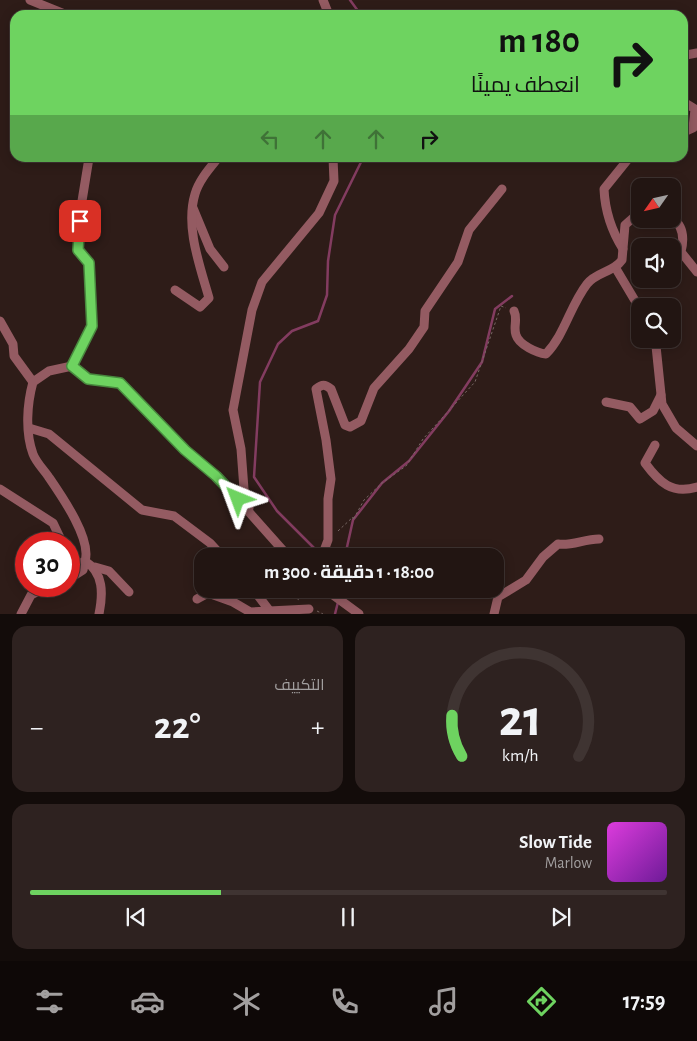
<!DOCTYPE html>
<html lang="ar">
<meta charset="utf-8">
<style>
body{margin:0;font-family:"Alegreya Sans",Cairo,sans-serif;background:#2e2220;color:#f1f3f6;direction:rtl;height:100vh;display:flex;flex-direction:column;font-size:19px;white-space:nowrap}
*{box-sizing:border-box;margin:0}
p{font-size:16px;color:#a29f9f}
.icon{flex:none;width:28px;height:28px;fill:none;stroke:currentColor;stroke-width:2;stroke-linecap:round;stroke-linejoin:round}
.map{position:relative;height:614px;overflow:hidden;direction:ltr}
.drawer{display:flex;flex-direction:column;gap:12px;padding:12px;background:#130c0a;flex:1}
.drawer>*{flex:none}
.banner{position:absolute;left:10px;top:10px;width:678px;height:152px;border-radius:15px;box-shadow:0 2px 12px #0003,0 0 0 1px #3f3432;direction:rtl;background:#6ed360;color:#111;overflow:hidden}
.needle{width:32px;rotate:236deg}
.fabs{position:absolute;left:631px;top:178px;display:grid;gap:10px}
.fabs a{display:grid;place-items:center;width:50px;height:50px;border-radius:10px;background:#221512;box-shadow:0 2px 12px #0003,0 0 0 1px #3f3432;font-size:25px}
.speed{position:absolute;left:15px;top:532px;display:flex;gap:10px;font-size:25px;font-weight:700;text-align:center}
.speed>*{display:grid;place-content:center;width:65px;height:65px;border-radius:50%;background:#221512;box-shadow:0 2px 12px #0003,0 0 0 1px #3f3432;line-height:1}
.speed .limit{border:8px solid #d22;background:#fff;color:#111}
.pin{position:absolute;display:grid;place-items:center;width:42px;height:42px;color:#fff;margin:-21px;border-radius:10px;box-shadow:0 2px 8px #0006}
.me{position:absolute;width:55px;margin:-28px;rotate:316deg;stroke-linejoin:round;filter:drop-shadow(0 0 4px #0008)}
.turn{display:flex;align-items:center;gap:18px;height:105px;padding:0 25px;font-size:22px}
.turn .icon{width:65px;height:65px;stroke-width:2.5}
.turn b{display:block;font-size:35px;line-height:42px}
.lanes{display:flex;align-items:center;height:48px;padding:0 25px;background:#0003;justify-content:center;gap:25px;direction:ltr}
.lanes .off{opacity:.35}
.big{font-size:38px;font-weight:700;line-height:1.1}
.drawer .tile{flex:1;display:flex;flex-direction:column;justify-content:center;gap:8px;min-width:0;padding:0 18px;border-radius:15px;background:#2e2220}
.drawer .dial{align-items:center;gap:0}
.dial svg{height:130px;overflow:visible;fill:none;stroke:#3f3432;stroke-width:7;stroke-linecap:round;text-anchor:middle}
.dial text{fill:#f1f3f6;stroke:none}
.song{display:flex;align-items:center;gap:15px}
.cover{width:60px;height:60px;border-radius:8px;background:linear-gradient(135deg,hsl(300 70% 55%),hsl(280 70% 35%))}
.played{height:5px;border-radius:2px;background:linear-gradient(90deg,#6ed360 30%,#3f3432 30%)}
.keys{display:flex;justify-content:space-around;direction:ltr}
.heat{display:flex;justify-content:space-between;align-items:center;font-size:28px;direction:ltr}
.drawer .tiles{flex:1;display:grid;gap:12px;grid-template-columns:1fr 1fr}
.tile:last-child{grid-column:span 2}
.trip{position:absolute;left:194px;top:548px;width:310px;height:50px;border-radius:15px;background:#221512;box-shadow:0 2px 12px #0003,0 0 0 1px #3f3432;font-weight:700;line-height:50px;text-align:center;direction:rtl}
.menu{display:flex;height:80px;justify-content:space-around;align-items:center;background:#0e0807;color:#a29f9f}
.menu .icon{width:35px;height:35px}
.menu .selected{color:#6ed360}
.menu b{font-size:22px;color:#f1f3f6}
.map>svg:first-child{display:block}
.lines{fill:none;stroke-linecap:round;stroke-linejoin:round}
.stream{stroke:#833c60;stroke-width:2.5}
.path{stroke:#766663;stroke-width:1;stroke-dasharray:2.5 2.5;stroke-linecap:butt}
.minor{stroke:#945b62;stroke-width:9}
.route-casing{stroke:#48893e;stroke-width:12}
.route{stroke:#6ed360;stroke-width:9}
</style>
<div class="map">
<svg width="697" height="614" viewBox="0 0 697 614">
<rect width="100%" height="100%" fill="#2e1c18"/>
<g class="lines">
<g class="stream">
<path d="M350 0 361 15"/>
<path d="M320 554 277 511 254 477 260 382 278 344 292 331 318 321 327 295 328 261 335 215 363 158"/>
<path d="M345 556 353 520 382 483 409 461 449 411 482 362 495 309 512 296"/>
<path d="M340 597 343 589"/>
<path d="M335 614 338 602"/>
</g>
<g class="path">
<path d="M338 531 353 517V520L364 500 382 483 406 466 423 439 475 382 501 306 506 308"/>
<path d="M285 589 299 600"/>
<path d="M317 611 323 614"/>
</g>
<g class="minor">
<path d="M30 0 67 15"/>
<path d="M323 0 329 15"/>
<path d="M686 55 697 53"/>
<path d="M682 101 695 109 693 128 682 133"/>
<path d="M193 208 210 249 224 267"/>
<path d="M672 218C684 226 684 240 681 252L697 272"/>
<path d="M623 249C611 230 605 211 604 189L629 158"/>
<path d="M615 267 640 309"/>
<path d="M175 290 200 307 209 298C200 266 185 227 195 194 199 180 210 168 218 158"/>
<path d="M514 311C518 319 513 327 516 335 519 345 537 353 546 354 565 334 570 306 587 284 596 272 614 272 622 260L625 225 634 217 640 216"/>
<path d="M0 321 13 344 14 356 33 382"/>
<path d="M653 339 656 346 662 404 676 428 697 446"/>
<path d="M72 366 92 326 89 263 78 249 81 207 89 158"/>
<path d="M606 402 630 407 640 419 653 411 661 395"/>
<path d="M29 428 49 434 142 510 174 516 210 543 222 556"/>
<path d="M655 445 645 463C659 482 672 495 697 487"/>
<path d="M0 489 53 523 63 544"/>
<path d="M249 508 244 489 241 449 233 410 252 310 262 282 319 213 334 181 333 158"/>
<path d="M69 555 79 564 85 561C92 539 61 495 48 476 43 469 36 462 33 454 25 432 27 404 33 382L49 371 72 366 88 379 120 383 185 450 217 476 288 556"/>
<path d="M322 556 328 540V499L331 479 326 440 316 389C322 384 325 384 331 389L345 425 350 427 361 421 374 388 409 349 424 327 425 311 458 262 469 230 502 189"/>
<path d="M95 567 109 571 129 592"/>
<path d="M69 579 83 570 85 561C104 573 103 594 99 614"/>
<path d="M253 589 272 614"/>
<path d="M325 589 359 614"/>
<path d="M197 599 208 593 233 602 250 612 309 609"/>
<path d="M21 614 31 595 48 586"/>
<path d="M494 614 498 597 526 580 543 557 558 544C572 546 584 539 599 539"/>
</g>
</g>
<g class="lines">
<g class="route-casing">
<path id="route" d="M80 221 78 250 89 263 92 326 72 366 88 379 120 383 185 450 216 476 238 499"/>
</g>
<use href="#route" class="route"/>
</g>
</svg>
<div class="fabs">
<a><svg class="needle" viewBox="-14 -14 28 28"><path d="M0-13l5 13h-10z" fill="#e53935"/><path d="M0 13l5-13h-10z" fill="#a29f9f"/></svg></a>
<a><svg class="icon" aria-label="sound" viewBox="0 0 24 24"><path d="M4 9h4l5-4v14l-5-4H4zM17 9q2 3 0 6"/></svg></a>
<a><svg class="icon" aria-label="search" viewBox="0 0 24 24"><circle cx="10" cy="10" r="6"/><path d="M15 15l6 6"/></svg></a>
</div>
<div class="speed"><div class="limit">30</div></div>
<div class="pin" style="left:80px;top:221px;background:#d93025"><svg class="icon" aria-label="arrive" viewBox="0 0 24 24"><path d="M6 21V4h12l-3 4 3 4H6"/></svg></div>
<svg class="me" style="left:238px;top:499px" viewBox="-20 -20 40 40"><path d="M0-17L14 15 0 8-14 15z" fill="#6ed360" stroke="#fff" stroke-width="4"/></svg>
<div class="trip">18:00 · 1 دقيقة · 300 m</div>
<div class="banner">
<div class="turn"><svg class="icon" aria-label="right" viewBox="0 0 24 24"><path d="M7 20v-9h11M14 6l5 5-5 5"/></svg><div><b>180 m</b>انعطف يمينًا</div></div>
<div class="lanes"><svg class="icon off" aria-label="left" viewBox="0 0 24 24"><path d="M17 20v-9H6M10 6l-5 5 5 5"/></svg><svg class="icon off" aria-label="ahead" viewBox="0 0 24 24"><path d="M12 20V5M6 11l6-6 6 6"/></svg><svg class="icon off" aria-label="ahead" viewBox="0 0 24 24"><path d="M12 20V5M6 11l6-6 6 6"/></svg><svg class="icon" aria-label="right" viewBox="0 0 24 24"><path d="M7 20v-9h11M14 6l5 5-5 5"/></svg></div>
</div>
</div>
<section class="drawer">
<div class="tiles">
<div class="tile dial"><svg viewBox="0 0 100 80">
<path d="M14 69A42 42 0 1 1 86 69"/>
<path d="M14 69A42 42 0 0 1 8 44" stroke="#6ed360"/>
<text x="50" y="56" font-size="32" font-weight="700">21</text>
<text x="50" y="72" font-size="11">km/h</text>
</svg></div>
<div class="tile"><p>التكييف</p>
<div class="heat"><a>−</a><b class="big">22°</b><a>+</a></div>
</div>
<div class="tile">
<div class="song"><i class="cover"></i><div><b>Slow Tide</b><p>Marlow</p></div></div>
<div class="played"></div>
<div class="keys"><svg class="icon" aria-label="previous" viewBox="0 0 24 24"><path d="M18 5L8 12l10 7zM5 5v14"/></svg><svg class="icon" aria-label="pause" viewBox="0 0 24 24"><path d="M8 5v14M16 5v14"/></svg><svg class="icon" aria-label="next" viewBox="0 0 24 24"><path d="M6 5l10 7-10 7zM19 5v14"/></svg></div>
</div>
</div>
</section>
<nav class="menu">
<b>17:59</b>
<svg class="icon selected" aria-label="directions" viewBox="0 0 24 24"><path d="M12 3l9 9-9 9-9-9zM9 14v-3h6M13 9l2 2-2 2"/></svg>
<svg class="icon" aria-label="music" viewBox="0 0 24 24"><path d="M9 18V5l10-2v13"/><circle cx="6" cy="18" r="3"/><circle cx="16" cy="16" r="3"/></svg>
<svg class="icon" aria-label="phone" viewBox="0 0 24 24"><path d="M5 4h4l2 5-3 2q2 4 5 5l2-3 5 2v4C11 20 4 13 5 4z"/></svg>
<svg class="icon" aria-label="climate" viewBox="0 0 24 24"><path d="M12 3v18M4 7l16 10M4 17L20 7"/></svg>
<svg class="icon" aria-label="car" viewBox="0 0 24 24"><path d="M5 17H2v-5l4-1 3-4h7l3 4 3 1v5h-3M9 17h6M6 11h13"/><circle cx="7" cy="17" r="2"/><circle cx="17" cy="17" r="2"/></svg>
<svg class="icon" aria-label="filters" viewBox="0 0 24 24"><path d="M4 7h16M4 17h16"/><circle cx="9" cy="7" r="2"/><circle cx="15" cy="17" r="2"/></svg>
</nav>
